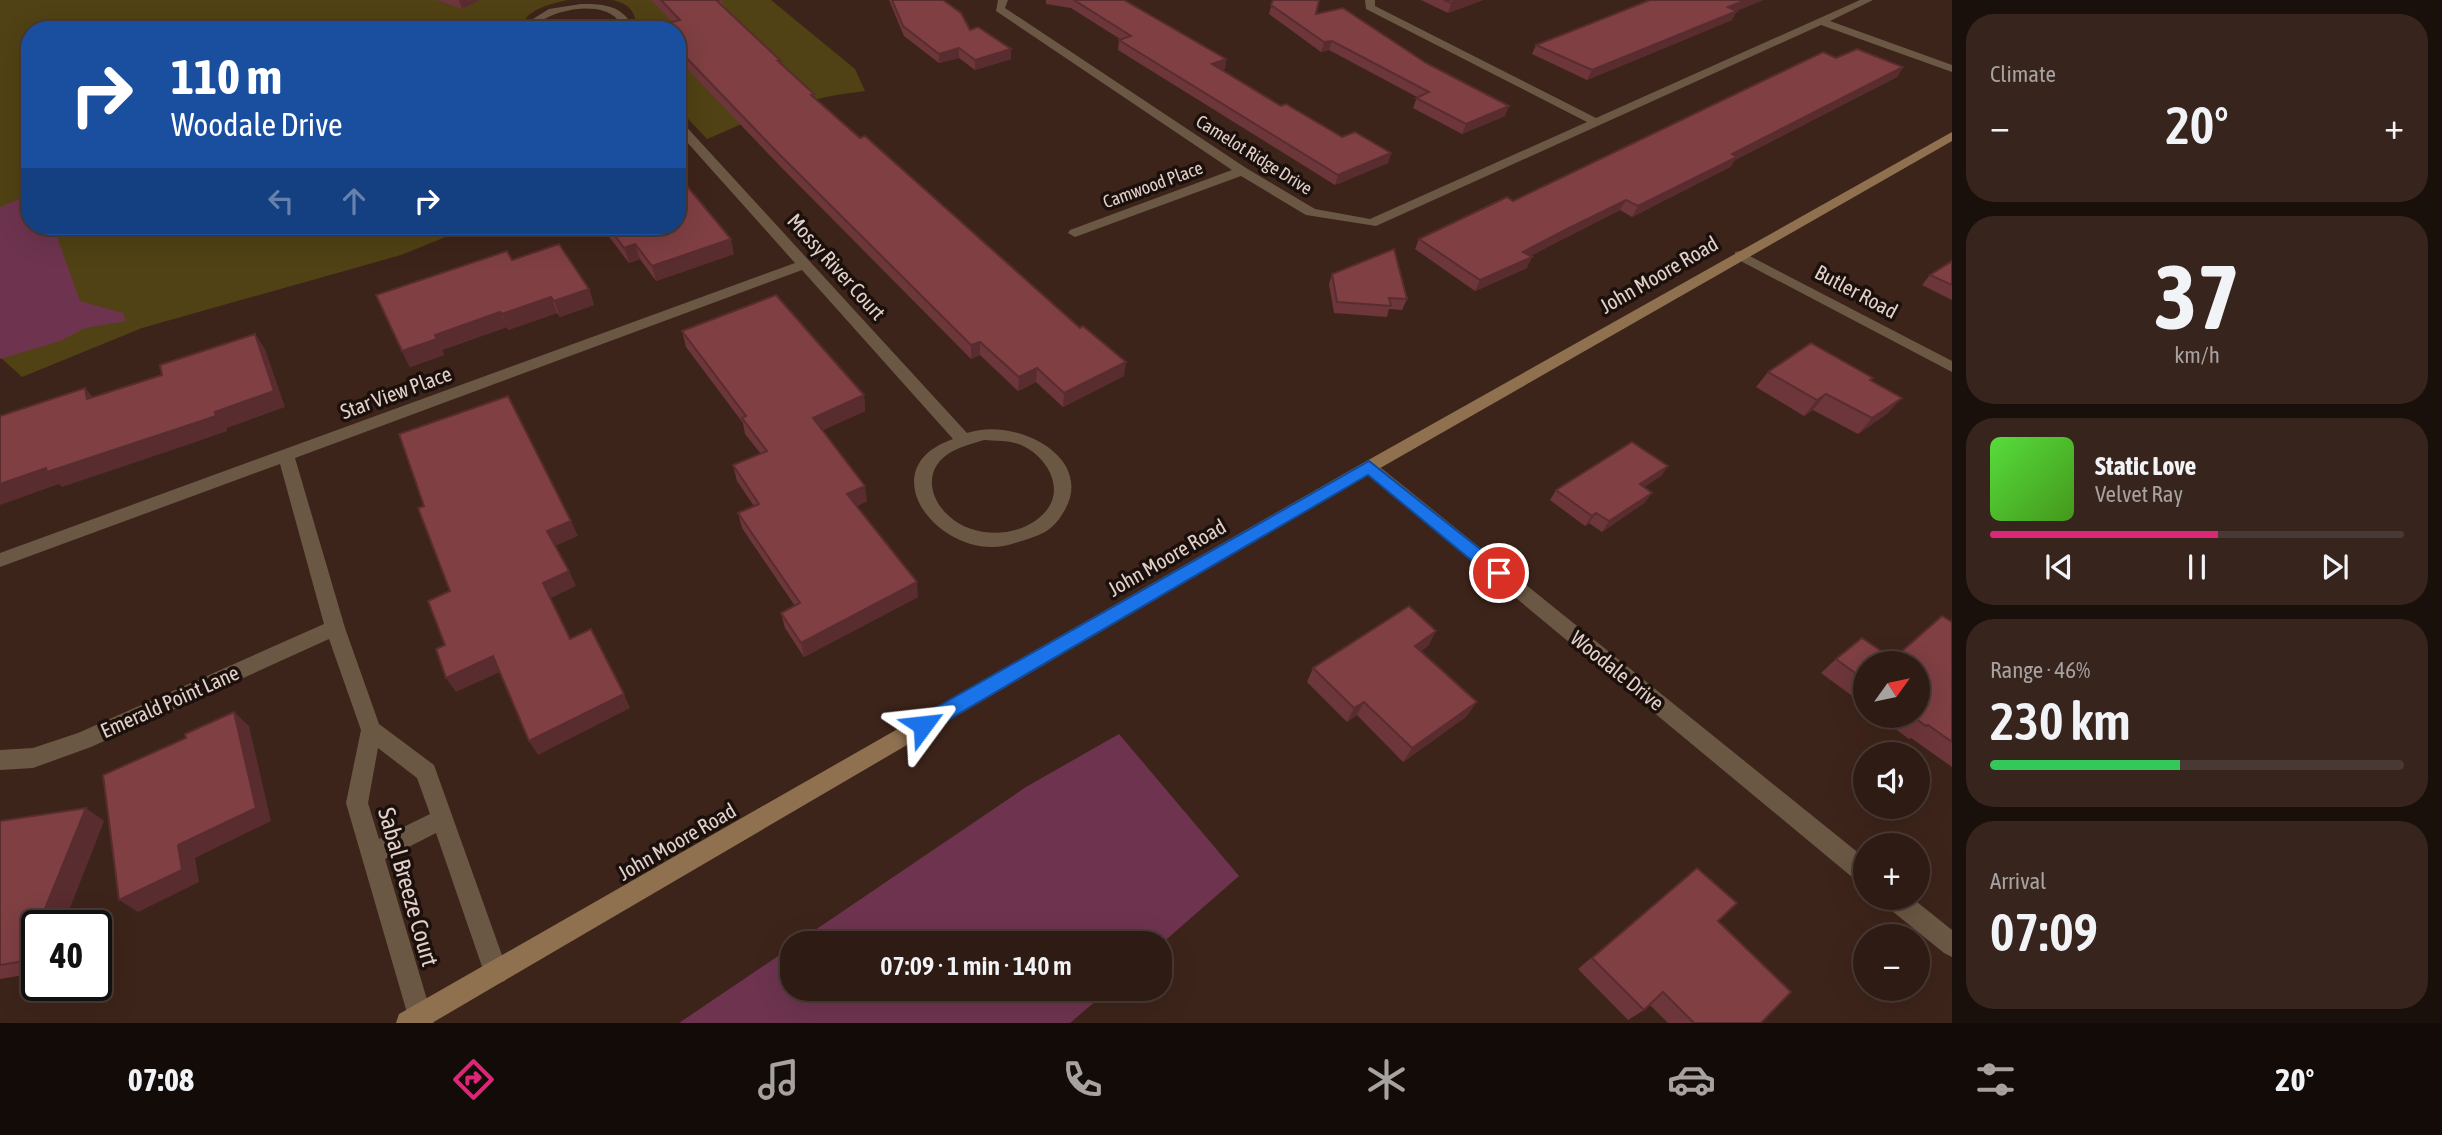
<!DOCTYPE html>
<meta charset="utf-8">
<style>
body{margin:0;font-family:"Asap Condensed",sans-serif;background:#36241d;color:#f1f3f6;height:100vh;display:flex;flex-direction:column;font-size:26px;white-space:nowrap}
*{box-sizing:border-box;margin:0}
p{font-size:23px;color:#a7a1a0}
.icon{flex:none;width:38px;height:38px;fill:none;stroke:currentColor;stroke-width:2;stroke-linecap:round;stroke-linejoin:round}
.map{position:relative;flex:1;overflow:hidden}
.drawer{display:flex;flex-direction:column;gap:14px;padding:14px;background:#190f0b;width:490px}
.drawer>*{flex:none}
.banner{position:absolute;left:21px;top:21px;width:665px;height:214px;border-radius:28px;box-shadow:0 7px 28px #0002,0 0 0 2px #493934;background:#1a4fa0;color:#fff;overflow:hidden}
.needle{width:46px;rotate:57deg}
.controls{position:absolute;left:1853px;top:651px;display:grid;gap:14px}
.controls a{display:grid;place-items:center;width:77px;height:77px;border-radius:50%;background:#2e1b14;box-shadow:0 7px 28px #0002,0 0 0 2px #493934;font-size:35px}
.speed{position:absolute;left:21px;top:910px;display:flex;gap:14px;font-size:35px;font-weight:700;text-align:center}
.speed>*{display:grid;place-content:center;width:91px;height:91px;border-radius:50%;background:#2e1b14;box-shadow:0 7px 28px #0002,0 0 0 2px #493934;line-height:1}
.speed .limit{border:4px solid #111;border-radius:10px;background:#fff;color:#111}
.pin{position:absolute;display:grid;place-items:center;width:60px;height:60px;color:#fff;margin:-30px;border:4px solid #fff;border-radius:50%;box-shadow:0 2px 7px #0007}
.me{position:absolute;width:77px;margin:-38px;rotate:60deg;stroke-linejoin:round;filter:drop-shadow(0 0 5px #0008)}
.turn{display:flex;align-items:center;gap:24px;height:147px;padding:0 35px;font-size:32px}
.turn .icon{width:91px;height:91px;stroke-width:2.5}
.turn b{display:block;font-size:49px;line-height:60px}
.lanes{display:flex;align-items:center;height:66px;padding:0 35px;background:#0003;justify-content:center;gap:35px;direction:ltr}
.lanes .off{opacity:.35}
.big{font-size:52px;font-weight:600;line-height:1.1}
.drawer .tile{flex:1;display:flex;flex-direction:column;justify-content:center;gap:10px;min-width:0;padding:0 24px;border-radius:28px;background:#36241d}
.drawer .dial{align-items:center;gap:0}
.dial b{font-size:91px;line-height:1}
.song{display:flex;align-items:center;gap:21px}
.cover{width:84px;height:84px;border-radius:10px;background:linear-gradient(135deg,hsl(110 70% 55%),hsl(100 70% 35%))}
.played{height:7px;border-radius:4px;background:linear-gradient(90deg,#db2777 55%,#493934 55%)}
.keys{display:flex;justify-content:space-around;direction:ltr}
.heat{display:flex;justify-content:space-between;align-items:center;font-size:38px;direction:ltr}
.charge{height:10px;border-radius:5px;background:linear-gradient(90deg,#34c759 46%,#493934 0)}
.trip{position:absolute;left:780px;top:931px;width:392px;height:70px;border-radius:28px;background:#2e1b14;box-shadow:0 7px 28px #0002,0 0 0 2px #493934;font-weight:600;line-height:70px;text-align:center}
.tab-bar{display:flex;height:112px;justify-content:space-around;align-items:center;background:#120b08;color:#a7a1a0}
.tab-bar .icon{width:49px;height:49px}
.tab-bar .active{color:#db2777}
.tab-bar b{font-size:32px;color:#f1f3f6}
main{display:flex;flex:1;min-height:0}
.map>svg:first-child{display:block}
.green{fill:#504214}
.water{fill:#6e344f}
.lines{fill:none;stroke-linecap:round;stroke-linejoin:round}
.street{fill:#6b5844;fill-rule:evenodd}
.secondary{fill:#8f7150;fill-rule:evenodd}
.wall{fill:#6d363a}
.shaded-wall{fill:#592c2f}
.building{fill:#7f3f43;stroke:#592c2f;stroke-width:2}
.route{fill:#1a73e8;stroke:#114b97;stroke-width:2}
.labels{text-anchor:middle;stroke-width:7;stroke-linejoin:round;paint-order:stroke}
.far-street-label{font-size:18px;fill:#e2d1ca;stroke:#1b100c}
.street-label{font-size:21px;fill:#e2d1ca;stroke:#1b100c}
.near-street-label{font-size:24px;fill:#e2d1ca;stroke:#1b100c}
</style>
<main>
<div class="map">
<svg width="1952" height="1023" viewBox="0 0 1952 1023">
<rect width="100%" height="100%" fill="#3d241a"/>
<g class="green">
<path d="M0 0H568C550 4 525 9 520 30H30V226H473L401 255 142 328 22 377 0 357Z"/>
<path d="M613 0H771L855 69 865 91C802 98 764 114 707 139L677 107V30H626L635 18C632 7 624 3 613 0Z"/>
</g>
<g class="water">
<path d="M30 195V226H53L80 301 123 313 126 321 85 328 60 341 0 359V207Z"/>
<path d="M1119 734 1239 876 1160 945 796 943 1026 787Z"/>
<path d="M793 946V989H1110L1070 1023H679Z"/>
</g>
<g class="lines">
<g class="street">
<path d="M998 0H1008L1005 8 1246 168 1315 209 1370 219 1587 122 1366 9 1365 0H1375V6L1596 118 1860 0H1873L1830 21 1952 65V72L1821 25 1376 226 1306 215 1241 176 1075 237 1068 233 1070 230 1232 170 996 11Z"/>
<path d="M581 4C599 4 616 4 628 19L620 30H609L617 19C600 1 557 9 538 23V30H528V22L549 9Z"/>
<path d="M677 120 681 121 967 433C1016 416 1098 458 1063 513 1059 520 1053 527 1045 532 1036 537 1025 540 1015 543 946 568 864 470 953 439L802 270 295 458 345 628 379 724 434 765 508 972 505 981 496 984 487 981 436 833 385 859 434 1023H410L346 803 361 730 329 639 91 747 33 768 0 770V750L33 748 78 733 324 624 280 464 0 567V553L795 263 677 131ZM984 440C996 441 1010 440 1021 445 1045 455 1066 487 1046 511 1024 538 974 540 949 516 927 497 924 466 953 451 963 446 974 443 984 440ZM378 748 417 778 430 814 379 839 368 803Z"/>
<path d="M1740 251 1952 361V372L1735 258V252Z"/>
<path d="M1369 461 1375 463 1866 859V885L1858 882 1363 471 1361 467 1363 463Z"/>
<path d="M1883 898H1912L1952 930V957L1944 953 1886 906Z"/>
</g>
<path class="secondary" d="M1952 132V141L1375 471 432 1023H396L399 1014 1363 463Z"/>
</g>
<g class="wall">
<path d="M436 0H480L462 9Z"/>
<path d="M651 0H722L724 7 781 61V64L814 94V97L1124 376 1063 407 1036 382 1018 391 980 355 971 359 780 166 677 58V30H657L656 26 673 22Z"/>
<path d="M889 0H943L970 30 1011 49V59L975 70 959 58 939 63 904 36Z"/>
<path d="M1046 0H1124L1226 59 1225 69 1222 70 1281 106 1342 137 1391 153 1388 163 1335 185 1118 50 1119 40 1120 39 1071 8 1046 4Z"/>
<path d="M1273 0 1316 14 1505 116 1462 134 1413 108 1417 97 1329 50 1321 52 1269 14Z"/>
<path d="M1421 0H1483L1448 13Z"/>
<path d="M1732 20 1587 80 1532 54 1536 45Z"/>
<path d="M1836 58 1903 67 1897 77 1735 160 1730 167 1632 217 1620 210 1530 256 1527 268 1475 291 1415 249 1419 239 1513 201Z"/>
<path d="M601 226H677L734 254 656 281 640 259 629 263Z"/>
<path d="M512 260 589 289 594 305 560 317 557 313 508 330 507 327 442 350 444 355 410 367 402 351Z"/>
<path d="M1952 261V300L1922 285 1930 275Z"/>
<path d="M1332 274 1407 299 1402 310 1389 309 1387 317 1334 313 1329 284Z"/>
<path d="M682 331 864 395 865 411 823 430 867 501 857 506 918 597 804 657 785 628 781 613 795 606 742 528 738 513 754 506 737 481 733 465 761 454 745 434 743 423 686 347Z"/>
<path d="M1768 372 1871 380 1888 413 1858 434 1813 410 1804 416 1756 387Z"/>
<path d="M1668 466 1661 476 1644 487 1652 493 1644 503 1602 532 1589 523 1585 526 1550 500 1556 490Z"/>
<path d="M1952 622V767L1911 738 1909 739 1878 716H1918L1866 663V706L1821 673 1836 659H1893Z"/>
<path d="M1436 631 1428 646 1421 651 1467 716 1403 762 1357 715 1347 722 1307 682 1313 668Z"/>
<path d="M0 821H104L37 926V973L0 979Z"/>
<path d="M1697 868 1718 921 1761 1023H1668L1650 1005 1644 1010 1628 1020 1578 969Z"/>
</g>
<g class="shaded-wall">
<path d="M459 0H480L462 9Z"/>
<path d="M1460 0H1483L1448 13 1451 3Z"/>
<path d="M1746 0H1764L1737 11 1732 20 1587 80 1592 70Z"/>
<path d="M1332 41 1329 50 1321 52 1324 42Z"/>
<path d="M959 48V58L939 63V54Z"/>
<path d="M1011 49V59L975 70V60Z"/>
<path d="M1226 59 1225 69 1210 74 1212 64Z"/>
<path d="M1903 67 1897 77 1735 160 1730 167 1632 217 1638 206 1732 154Z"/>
<path d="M1509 106 1505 116 1462 134 1466 124Z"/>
<path d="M1391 153 1388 163 1335 185 1338 175Z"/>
<path d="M1626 200 1620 210 1518 262 1523 252Z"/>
<path d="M731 239 734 254 656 281 652 266Z"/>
<path d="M635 244 640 259 629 263 624 248Z"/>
<path d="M1532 257 1527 268 1475 291 1480 280Z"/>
<path d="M589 289 594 305 560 317 554 301Z"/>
<path d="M551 297 557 313 508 330 502 314Z"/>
<path d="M500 312 507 327 442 350 435 335Z"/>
<path d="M255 334 265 349 285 407 227 428V431L187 445 62 487 59 484 0 505V484L215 412Z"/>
<path d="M437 339 444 355 410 367 402 351Z"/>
<path d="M980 342V355L971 359V345Z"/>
<path d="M1126 362 1124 376 1063 407 1064 393Z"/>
<path d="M1037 368 1036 382 1018 391 1019 377Z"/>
<path d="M85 388 99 404 87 399Z"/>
<path d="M1826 394 1813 410 1804 416 1817 400Z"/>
<path d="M864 395 865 411 816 433 813 418Z"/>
<path d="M1902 398 1888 413 1858 434 1872 418Z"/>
<path d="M1668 466 1661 476 1632 495 1640 484Z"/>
<path d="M865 486 867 501 849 509 847 494Z"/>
<path d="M1652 493 1644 503 1602 532 1609 521Z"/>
<path d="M1596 513 1589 523 1585 526 1592 516Z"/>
<path d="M571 521 578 536 555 546 547 531Z"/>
<path d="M569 571 576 586 551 598 543 583Z"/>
<path d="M917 582 918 597 804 657 801 643Z"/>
<path d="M1436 631 1428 646 1407 660 1415 646Z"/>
<path d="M493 656 502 671 456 692 446 678Z"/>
<path d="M624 694 630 708 538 755 529 741Z"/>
<path d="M1364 702 1357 715 1347 722 1354 708Z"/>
<path d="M1477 702 1467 716 1403 762 1412 748Z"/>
<path d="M234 712 249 726 271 821 195 858 199 882 138 912 119 900 178 845Z"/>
<path d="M86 808 104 821 63 926H38Z"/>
<path d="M37 930V968L24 961Z"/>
</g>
<g class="building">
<path d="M661 0H720L717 1 781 61H778L814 94 811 95 860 138 865 136 1080 328 1083 326 1126 362 1064 393 1037 368 1019 377 980 342 971 345 777 152 677 48V30H659L656 26 680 20Z"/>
<path d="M892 0H943L961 13 970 30 978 27 1011 49 975 60 959 48 939 54 903 26Z"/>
<path d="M1074 0H1124L1226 59 1212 64 1281 106 1286 104 1342 137 1355 132 1391 153 1338 175 1119 40 1131 36Z"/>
<path d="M1273 0H1319L1316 14 1343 8 1426 63 1509 106 1466 124 1416 98 1429 92 1332 41 1324 42 1271 5Z"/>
<path d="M1444 0H1460L1451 3Z"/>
<path d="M1650 0H1746L1728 7 1737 11 1592 70 1536 45Z"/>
<path d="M1857 49 1903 67 1732 154 1737 157 1638 206 1626 200 1567 229 1523 252 1532 257 1480 280 1419 239 1507 197 1513 201 1823 52 1836 58Z"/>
<path d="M677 174 731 239 652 266 635 244 624 248 608 226H677Z"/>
<path d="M559 244 589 289 554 301 551 297 502 314 500 312 435 335 437 339 402 351 376 295 507 251 512 260Z"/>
<path d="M1394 249 1407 299 1389 298 1391 306 1337 302 1332 274Z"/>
<path d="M1952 261V285L1930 275Z"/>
<path d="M776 295 864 395 813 418 865 486 847 494 917 582 801 643 781 613 800 603 738 513 759 504 733 465 767 451 742 418 746 416 682 331Z"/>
<path d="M255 334 274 391 215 412 216 416 174 430 47 472 46 468 0 484V416L85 388 87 399 162 375 160 365Z"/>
<path d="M1811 343 1873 378 1870 380 1902 398 1872 418 1826 394 1817 400 1768 372Z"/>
<path d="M508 396 571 521 547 531 569 571 543 583 570 639 591 629 624 694 529 741 493 656 446 678 436 649 445 645 428 601 450 591 418 508 424 506 399 434Z"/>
<path d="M1632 442 1668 466 1640 484 1652 493 1609 521 1596 513 1592 516 1556 490Z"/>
<path d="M1409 606 1436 631 1415 646 1477 702 1412 748 1364 702 1354 708 1313 668Z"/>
<path d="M1942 616 1952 622V742L1928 725 1926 726 1912 716H1918V663H1866V681L1836 659 1862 638 1893 659Z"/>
<path d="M234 712 256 808 178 845 182 870 119 900 103 775 186 738 185 734Z"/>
<path d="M86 808 38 926H37V930L24 961 0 965V821Z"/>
<path d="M1697 868 1737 903 1718 921 1791 992 1761 1023H1694L1663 992 1644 1010 1592 958Z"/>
</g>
<path class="route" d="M1369 461 1504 568 1507 573 1504 578H1493L1368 475 929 731 923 734 916 731 913 725 916 719Z"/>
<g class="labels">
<g class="far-street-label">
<text transform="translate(1254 155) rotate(32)" y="6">Camelot Ridge Drive</text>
<text transform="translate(1153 185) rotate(-20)" y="6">Camwood Place</text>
</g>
<g class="street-label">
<text transform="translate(836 267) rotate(48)" y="7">Mossy River Court</text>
<text transform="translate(1659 275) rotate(-30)" y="7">John Moore Road</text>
<text transform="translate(1856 292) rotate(28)" y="7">Butler Road</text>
<text transform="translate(396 393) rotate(-20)" y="7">Star View Place</text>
<text transform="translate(1167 558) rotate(-30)" y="7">John Moore Road</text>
<text transform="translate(1617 671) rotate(39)" y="7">Woodale Drive</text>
<text transform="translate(170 702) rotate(-24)" y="7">Emerald Point Lane</text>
<text transform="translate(677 842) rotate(-30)" y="7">John Moore Road</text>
</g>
<g class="near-street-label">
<text transform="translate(408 887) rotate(74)" y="8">Sabal Breeze Court</text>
</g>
</g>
</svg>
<div class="controls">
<a><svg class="needle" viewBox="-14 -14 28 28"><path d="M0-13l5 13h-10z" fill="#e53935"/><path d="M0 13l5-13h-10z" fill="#a7a1a0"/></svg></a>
<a><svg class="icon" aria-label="sound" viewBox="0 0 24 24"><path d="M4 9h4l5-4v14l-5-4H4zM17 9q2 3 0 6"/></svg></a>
<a>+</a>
<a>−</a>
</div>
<div class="speed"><div class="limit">40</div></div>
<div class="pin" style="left:1499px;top:573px;background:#d93025"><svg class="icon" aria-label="arrive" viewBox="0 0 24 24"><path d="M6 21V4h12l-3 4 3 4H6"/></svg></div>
<svg class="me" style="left:923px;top:725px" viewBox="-20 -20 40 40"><path d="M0-17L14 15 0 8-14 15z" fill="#1a73e8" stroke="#fff" stroke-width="4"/></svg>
<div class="trip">07:09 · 1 min · 140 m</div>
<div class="banner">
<div class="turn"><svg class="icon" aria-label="right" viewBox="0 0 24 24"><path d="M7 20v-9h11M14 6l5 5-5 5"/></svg><div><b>110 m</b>Woodale Drive</div></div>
<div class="lanes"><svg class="icon off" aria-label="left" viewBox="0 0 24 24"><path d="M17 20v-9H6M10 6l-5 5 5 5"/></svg><svg class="icon off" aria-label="ahead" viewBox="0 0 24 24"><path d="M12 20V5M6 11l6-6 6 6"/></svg><svg class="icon" aria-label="right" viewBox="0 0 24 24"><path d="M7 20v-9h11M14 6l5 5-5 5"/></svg></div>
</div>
</div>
<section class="drawer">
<div class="tile"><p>Climate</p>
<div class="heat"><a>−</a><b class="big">20°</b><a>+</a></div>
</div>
<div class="tile dial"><b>37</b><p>km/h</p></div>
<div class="tile">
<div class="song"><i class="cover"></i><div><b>Static Love</b><p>Velvet Ray</p></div></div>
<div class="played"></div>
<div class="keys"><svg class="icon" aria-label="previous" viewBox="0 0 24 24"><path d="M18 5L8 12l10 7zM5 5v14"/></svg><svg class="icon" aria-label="pause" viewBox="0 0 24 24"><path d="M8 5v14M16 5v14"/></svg><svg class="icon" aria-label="next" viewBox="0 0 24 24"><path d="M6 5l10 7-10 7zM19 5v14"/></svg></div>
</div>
<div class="tile"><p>Range · 46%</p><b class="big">230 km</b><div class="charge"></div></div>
<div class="tile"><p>Arrival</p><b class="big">07:09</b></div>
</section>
</main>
<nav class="tab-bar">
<b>07:08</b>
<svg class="icon active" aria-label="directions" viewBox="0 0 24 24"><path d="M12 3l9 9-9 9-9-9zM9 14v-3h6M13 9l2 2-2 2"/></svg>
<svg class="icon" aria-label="music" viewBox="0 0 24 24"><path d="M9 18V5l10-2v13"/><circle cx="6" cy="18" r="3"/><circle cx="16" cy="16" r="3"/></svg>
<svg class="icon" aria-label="phone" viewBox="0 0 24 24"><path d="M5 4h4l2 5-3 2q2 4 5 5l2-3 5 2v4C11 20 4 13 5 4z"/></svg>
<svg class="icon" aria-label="climate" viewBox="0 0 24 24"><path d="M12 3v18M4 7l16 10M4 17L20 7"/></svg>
<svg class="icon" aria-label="car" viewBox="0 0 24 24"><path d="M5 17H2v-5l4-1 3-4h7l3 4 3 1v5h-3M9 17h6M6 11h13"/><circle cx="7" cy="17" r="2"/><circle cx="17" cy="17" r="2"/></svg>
<svg class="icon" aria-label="filters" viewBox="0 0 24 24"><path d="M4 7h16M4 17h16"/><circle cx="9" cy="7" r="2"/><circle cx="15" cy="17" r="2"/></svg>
<b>20°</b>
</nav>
